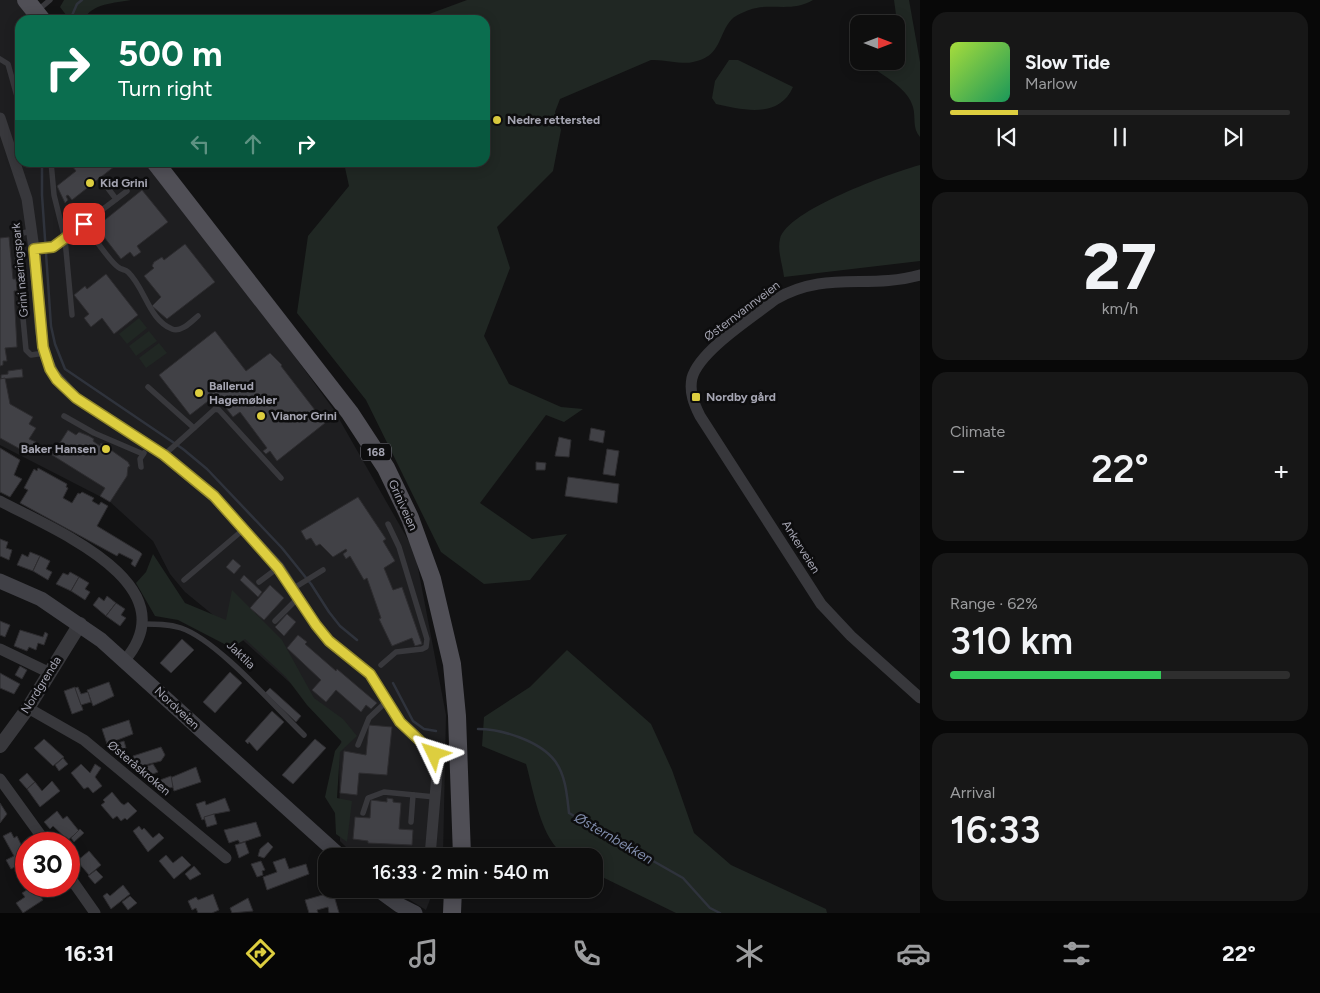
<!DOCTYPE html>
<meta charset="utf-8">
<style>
body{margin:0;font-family:Figtree,sans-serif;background:#171717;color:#f1f3f6;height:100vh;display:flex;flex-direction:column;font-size:19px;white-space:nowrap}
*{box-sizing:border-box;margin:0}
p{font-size:16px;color:#9b9c9e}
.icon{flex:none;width:28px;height:28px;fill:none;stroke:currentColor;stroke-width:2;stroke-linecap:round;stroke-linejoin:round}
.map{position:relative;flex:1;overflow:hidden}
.panel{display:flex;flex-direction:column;gap:12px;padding:12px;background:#080808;width:400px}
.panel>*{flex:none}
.banner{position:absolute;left:15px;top:15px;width:475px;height:152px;border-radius:15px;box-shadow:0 2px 12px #0003,0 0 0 1px #2e2e2e;background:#0b6e4f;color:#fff;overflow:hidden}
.needle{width:32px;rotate:90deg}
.buttons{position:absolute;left:850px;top:15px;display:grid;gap:10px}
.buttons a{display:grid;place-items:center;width:55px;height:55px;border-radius:10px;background:#0e0e0e;box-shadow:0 2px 12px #0003,0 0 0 1px #2e2e2e;font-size:25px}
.speed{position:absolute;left:15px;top:832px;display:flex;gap:10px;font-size:25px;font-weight:700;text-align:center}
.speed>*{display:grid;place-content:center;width:65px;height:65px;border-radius:50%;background:#0e0e0e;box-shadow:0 2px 12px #0003,0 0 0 1px #2e2e2e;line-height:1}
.speed .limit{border:8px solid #d22;background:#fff;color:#111}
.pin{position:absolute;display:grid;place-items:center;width:42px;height:42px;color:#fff;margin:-21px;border-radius:10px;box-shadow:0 2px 8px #0006}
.me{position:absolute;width:55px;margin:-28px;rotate:311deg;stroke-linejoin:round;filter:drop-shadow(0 0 4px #0008)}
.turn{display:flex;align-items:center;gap:18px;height:105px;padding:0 20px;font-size:22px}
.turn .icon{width:65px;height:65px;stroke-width:2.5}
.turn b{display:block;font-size:35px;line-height:42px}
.lanes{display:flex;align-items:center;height:48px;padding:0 20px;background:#0003;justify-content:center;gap:25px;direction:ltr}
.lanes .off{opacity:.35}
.big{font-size:38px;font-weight:600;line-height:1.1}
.panel .widget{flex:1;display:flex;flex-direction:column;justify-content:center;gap:8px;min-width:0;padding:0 18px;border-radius:15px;background:#171717}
.panel .dial{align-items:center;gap:0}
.dial b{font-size:65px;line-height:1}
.song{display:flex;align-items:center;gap:15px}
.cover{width:60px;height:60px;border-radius:8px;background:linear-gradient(135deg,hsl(80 70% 55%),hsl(150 70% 35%))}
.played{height:5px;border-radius:2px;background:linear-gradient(90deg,#ddce3f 20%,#2e2e2e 20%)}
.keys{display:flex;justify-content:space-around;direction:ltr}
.heat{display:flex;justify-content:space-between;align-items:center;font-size:28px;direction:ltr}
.charge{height:8px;border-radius:4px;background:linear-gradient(90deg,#34c759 62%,#2e2e2e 0)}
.trip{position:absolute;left:318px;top:848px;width:285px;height:50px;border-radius:15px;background:#0e0e0e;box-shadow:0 2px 12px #0003,0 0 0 1px #2e2e2e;font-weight:600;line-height:50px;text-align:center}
.menu{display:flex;height:80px;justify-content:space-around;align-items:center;background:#060606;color:#9b9c9e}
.menu .icon{width:35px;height:35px}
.menu .selected{color:#ddce3f}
.menu b{font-size:22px;color:#f1f3f6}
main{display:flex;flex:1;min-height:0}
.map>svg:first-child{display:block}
.built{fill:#1e1e20}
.green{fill:#202723}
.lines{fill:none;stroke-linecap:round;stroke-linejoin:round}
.stream{stroke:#2f333c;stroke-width:2.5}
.building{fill:#414146;stroke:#2d2c2f}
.service{stroke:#38383c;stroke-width:5.5}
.minor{stroke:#38383c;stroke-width:11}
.tertiary{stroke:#38383c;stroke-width:14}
.secondary{stroke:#414147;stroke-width:15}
.primary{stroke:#504f56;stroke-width:18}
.route-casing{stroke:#908629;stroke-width:12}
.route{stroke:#ddce3f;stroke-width:9}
.poi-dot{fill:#ddce3f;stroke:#0d0d0e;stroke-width:2}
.labels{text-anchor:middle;stroke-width:5;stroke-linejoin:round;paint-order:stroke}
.shield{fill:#0d0d0e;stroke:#777781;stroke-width:1}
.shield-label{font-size:11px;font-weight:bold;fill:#a5a5b2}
.poi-label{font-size:12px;font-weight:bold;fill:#a5a5b2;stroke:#0d0d0e;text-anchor:start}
.street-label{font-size:12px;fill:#a5a5b2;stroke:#0d0d0e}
.water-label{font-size:14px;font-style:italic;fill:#7f8baa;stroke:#0d0d0e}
</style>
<main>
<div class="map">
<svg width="920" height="913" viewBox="0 0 920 913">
<rect width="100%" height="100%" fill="#121213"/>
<g class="built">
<path d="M0 0H19L34 20H20V162L146 163 260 309 334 410 415 552 446 715 443 856H355L340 841 339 749 343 735 309 700 235 633 185 592 170 574 153 541 109 501 0 445Z"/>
<path d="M392 889H434L426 910Z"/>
</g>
<g class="green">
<path d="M64 0H131C116 3 91 3 84 20H70L60 7Z"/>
<path d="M467 0H813C792 13 770 2 749 10 744 12 736 15 732 19 718 33 722 57 693 62 682 65 664 59 651 60L560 99 555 112 561 130 553 171 497 227 510 268 484 336 509 384 561 407 583 409 564 422 546 415 480 503 532 539 567 534 530 580 484 584 441 552 366 400 297 313 308 236 349 186 344 163 485 162V20H413Z"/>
<path d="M894 0H909L920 62V137C912 128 916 118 913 107 908 89 887 78 873 68L872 61H896L897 22Z"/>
<path d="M729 60H738L793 87C779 119 743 110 716 104L712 98 715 81Z"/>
<path d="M920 165V261L784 277C783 266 777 251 780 239 787 210 891 173 920 165Z"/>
<path d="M139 318 147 328 127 344 119 334Z"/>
<path d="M149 331 157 341 136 356 129 346Z"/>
<path d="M159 343 167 353 146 368 139 358Z"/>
<path d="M153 554 185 603 226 620 232 590 282 640 314 698 343 719 357 736 340 752 337 798 352 801 347 842 336 834 335 813 325 797 335 751 342 742 307 705 286 677 245 639 232 648 178 620 155 616 136 583 146 572Z"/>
<path d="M567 650 651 724 672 770 694 833 731 865 826 909 827 913H676L594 873V856C586 856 573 858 566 855 541 843 533 788 526 764L482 746 484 717 530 687Z"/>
</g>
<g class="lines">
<g class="stream">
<path d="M70 20 77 4 82 0"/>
<path d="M42 162V195L51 326 55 344 65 369 183 449 207 469 282 548 311 584 329 612 340 626 357 640"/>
<path d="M393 683 413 721 424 729 436 731"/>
<path d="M478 729C502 729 540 741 555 761 566 776 567 796 569 813L683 878 710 908 720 913"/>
</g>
</g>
<g class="building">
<path d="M69 162H120L72 200 68 195 66 196 68 200 65 203 57 186 76 171Z"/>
<path d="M142 190 168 222 137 246 141 252 134 257 130 252 121 259 104 237 103 239 96 227Z"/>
<path d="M9 237 13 279H16L17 291H14L17 347 5 348 7 361H3V365L0 366V238Z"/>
<path d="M185 244 215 282 167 319 152 306 161 297 144 276 154 268 152 266 154 262 162 257 164 260Z"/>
<path d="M106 274 138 315 114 334 102 318 91 327 84 318 89 314 74 295 85 286 87 289Z"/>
<path d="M215 331 246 371 270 353 282 365 281 366 325 423 277 461 270 451 266 454 263 451 267 448 240 412 233 417 216 395 190 415 159 375Z"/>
<path d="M22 369 23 377 1 379V375L8 374V371Z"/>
<path d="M5 378 10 404 33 417 29 424 36 428 29 439 36 442 29 454 0 438V379Z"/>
<path d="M591 428 605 431 603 443 589 440Z"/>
<path d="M68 430 76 435 79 432 89 436 94 439 93 441 100 446 101 443 128 462 130 466 128 467 127 476 110 502 100 496 105 488 52 455Z"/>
<path d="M559 437 571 440 569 457 555 456Z"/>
<path d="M0 448 20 460 14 475 22 479 10 497 0 492Z"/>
<path d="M607 449 619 451 615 476 603 474Z"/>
<path d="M536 462 546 463 545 470H536Z"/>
<path d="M38 468 67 484 66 487 68 488 63 498 72 503 78 493 80 494 82 492 94 498 92 501 99 505 101 502 108 506 97 526 140 552 142 554 135 567 131 564 133 560 119 553 117 556 20 503 28 490 24 488 34 469 37 471Z"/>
<path d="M568 477 619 484 617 503 565 496Z"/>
<path d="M358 497 386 539 383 541 395 561 384 568 393 590 402 587 422 644 415 646 412 638 392 646 379 619 381 618 367 578 364 580 350 556 346 559 343 554 347 551 346 549 333 557 320 544 316 546 311 538 306 540 301 531Z"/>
<path d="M0 539 8 542 6 548 12 550 9 560 0 556Z"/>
<path d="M30 552 40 556 33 571 17 565 22 554 28 557Z"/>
<path d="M40 556 50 561 46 569 52 572 48 580 33 571Z"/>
<path d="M233 559 241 566 234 574 226 567Z"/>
<path d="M70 572 79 577 71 591 56 584 63 573 68 575Z"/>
<path d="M244 575 262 592 258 597 240 580Z"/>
<path d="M79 577 89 583 85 589 90 592 85 600 71 591Z"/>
<path d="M270 585 284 598 264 620 250 608Z"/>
<path d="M107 596 116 603 106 616 93 605 99 597 104 601Z"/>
<path d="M116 603 125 609 121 615 126 618 120 626 106 616Z"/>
<path d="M287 614 296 622 284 636 275 627Z"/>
<path d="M0 621 10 625 5 637 0 635Z"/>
<path d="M20 630 43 637 45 632 48 634 44 645 38 643 36 650 29 647 27 651 14 646Z"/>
<path d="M298 635 307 642 305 644 336 671 337 669 377 703 371 709 366 705 361 712 336 690 326 702 312 690 321 680 287 648Z"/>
<path d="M182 639 194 650 171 673 160 663Z"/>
<path d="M20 666 27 670 22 679 15 675Z"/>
<path d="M230 672 242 683 215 713 203 702Z"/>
<path d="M0 673 20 684 14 694 0 688Z"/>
<path d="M109 682 114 696 93 706 87 690Z"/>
<path d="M75 687 83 710 72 714 64 691Z"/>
<path d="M78 687 81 694 88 692 91 702 81 705 75 688Z"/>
<path d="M270 688 301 716 296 722 265 693Z"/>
<path d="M272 711 284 722 257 751 249 742 248 744 245 741Z"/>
<path d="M129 720 133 734 107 744 102 729Z"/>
<path d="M369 725 392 727 387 775 359 773 357 795 340 793 344 751 366 755Z"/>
<path d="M44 739 64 757 53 766 34 748Z"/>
<path d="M315 739 326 748 293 784 282 775Z"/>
<path d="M124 741 126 748 117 751 115 744Z"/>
<path d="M161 747 165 755 161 761 137 767 133 756Z"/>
<path d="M63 758 68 764 59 771 55 765Z"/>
<path d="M81 764 90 773 95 764 101 768 95 777 102 786 93 793 88 787 84 789 71 773Z"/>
<path d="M153 764 158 772 148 776 145 767Z"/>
<path d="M196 767 201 782 174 791 170 778Z"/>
<path d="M27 773 35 782 27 789 19 780Z"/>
<path d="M171 776 173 787 166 789 163 788 160 780Z"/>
<path d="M52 781 60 791 40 807 27 789 35 782 42 791Z"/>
<path d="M112 792 121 803 124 805 128 802 137 811 127 820 125 818 121 821 117 816 113 819 101 805 105 802 103 800Z"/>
<path d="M225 798 230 811 214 814 202 820 196 804 205 801 206 805Z"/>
<path d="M387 798 393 799V802L401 803 399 829 413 830 412 845 368 843V841L353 839 355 817 370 818 371 800 387 802Z"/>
<path d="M0 803 7 814 0 823Z"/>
<path d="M57 811 63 819 67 816 79 831 68 840 53 826 50 829 44 822Z"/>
<path d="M214 814 217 824 207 827 204 817Z"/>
<path d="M256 822 261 836 240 843 238 840 229 843 224 830Z"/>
<path d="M139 826 142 830 144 828 153 838 159 833 164 838 148 852 133 831Z"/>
<path d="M80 829 84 833 74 842 71 838Z"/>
<path d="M11 832 14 838 17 836 26 855V861L11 869 6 860 14 856 3 836Z"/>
<path d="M245 842 249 853 239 858 235 845Z"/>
<path d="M268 842 273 847 264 858 258 856 260 849Z"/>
<path d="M89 851 101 865 89 875 77 861Z"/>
<path d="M166 855 173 863 182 856 191 865 174 879 159 861Z"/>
<path d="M285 858 289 869 306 864 309 874 267 890 263 877 277 872 273 862Z"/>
<path d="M261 861 265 870 262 871 263 875 257 877 251 864Z"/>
<path d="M194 866 201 874 190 880 185 874Z"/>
<path d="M96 870 103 877 95 884 88 876Z"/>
<path d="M123 885 130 894 111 909 103 896 107 893 110 896Z"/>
<path d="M33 886 43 900 23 913 16 903 25 897 22 893Z"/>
<path d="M333 892 339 913H329L328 907 317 910 318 913H309L305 900Z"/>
<path d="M213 894 219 910 212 913H198L196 908 192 910 188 901 196 897 198 900Z"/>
<path d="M130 896 137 903 128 910 122 902Z"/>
<path d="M248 898 253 911 232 913 230 908Z"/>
</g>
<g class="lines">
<g class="service">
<path d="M37 11 50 0"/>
<path d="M0 59 8 64 20 107"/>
<path d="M51 162 54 195 65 239 72 315"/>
<path d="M104 183 116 199"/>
<path d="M84 224C92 234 109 261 118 267 121 270 125 269 128 272 145 288 149 320 172 329 181 333 192 321 198 316"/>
<path d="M31 231 23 233 16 243 26 350 31 355 44 353"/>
<path d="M34 249 53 247 127 191"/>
<path d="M148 387 194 428 215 409 219 410 281 478"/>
<path d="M64 416 94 433 143 454"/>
<path d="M164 455 194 428"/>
<path d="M141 467 140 459 144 453"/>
<path d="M184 580 244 529"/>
<path d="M259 582 279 567"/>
<path d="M294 588 323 570"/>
<path d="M275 621 299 597"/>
<path d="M143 624C156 624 169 624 181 628 217 640 275 707 304 735"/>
<path d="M381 665 396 652 422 649 426 647 427 639 399 547 388 524"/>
<path d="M358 745 369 718 387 701"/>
<path d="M363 813 368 798 384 792 435 797"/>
<path d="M411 822 413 795"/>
<path d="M405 856 408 852 430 853"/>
<path d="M405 889 411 892 422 889"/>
</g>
<g class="minor">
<path d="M0 118 27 199 34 249 40 327 44 353 54 374 76 398 164 455 214 497 279 567 316 625 329 641 370 674 400 722 434 754 437 761V774L430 856"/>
<path d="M920 275C868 290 826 270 776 299 754 316 699 351 692 378 689 392 694 404 700 416L821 604 851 636 920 698"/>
<path d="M0 501C52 529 190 583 125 660"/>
<path d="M0 649 48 672"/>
<path d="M28 708 84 740 226 858"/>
<path d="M0 779 47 844"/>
<path d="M69 876 95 913"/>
</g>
<path class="tertiary" d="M0 746 28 708 80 624"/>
<g class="secondary">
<path d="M0 581 41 599 101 640 340 856"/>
<path d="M377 889 399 905 415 913"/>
</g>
<g class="primary">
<path d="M26 0 42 20"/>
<path d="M155 162 350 413 386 468 410 518 432 579 452 664 457 716 462 856"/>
<path d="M452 913 453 889"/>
</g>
</g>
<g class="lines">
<g class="route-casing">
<path id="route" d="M84 224 53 247 34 249 43 347 50 369 57 380 76 398 164 455 214 496 278 568 316 625 329 641 370 674 400 722 434 754"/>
</g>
<use href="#route" class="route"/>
</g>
<g class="poi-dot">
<circle cx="497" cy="120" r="5"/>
<circle cx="90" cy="183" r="5"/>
<circle cx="199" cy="393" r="5"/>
<rect x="691" y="392" width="10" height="10" rx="2.5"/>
<circle cx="261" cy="416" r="5"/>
<circle cx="106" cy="449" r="5"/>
</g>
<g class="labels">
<rect class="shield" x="361" y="443.5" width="30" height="17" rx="4"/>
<g class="shield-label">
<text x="376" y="456">168</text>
</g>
<g class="poi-label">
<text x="507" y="124">Nedre rettersted</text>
<text x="100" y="187">Kid Grini</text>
<text x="209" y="390">Ballerud<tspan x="209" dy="14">Hagemøbler</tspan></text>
<text x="706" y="401">Nordby gård</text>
<text x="271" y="420">Vianor Grini</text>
<text x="96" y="453" text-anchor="end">Baker Hansen</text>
</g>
<g class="street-label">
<text transform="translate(20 270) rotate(-95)" y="4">Grini næringspark</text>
<text transform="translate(742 311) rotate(-37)" y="4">Østernvannveien</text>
<text transform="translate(403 505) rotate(66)" y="4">Griniveien</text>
<text transform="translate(801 547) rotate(58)" y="4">Ankerveien</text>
<text transform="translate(241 655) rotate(44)" y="4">Jaktlia</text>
<text transform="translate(41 685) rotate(-58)" y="4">Nordgrenda</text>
<text transform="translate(177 708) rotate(43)" y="4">Nordveien</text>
<text transform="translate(139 768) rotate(40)" y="4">Østeråskroken</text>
</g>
<g class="water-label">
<text transform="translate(614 838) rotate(30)" y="5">Østernbekken</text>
</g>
</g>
</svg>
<div class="buttons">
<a><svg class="needle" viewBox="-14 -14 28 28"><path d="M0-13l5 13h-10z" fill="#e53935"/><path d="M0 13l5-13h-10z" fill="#9b9c9e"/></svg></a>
</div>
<div class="speed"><div class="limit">30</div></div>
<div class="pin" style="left:84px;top:224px;background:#d93025"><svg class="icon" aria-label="arrive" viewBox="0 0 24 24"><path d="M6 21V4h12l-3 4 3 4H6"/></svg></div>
<svg class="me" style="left:434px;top:754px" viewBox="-20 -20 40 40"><path d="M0-17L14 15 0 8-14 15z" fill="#ddce3f" stroke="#fff" stroke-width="4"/></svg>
<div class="trip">16:33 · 2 min · 540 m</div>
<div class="banner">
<div class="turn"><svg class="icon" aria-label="right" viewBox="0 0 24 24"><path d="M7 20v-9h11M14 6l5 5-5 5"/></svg><div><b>500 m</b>Turn right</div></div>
<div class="lanes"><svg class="icon off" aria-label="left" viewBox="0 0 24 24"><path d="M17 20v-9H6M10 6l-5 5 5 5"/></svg><svg class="icon off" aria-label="ahead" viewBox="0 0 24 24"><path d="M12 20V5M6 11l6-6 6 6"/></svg><svg class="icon" aria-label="right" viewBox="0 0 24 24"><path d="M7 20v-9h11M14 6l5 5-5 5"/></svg></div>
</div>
</div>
<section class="panel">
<div class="widget">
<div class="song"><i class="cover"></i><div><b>Slow Tide</b><p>Marlow</p></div></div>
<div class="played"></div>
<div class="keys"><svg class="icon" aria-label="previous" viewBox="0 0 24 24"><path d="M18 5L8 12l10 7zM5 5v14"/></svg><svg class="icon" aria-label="pause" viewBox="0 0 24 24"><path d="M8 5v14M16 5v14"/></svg><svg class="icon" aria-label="next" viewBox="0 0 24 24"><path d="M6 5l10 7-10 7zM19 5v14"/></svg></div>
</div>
<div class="widget dial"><b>27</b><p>km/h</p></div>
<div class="widget"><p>Climate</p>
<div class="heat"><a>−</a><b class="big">22°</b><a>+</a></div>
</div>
<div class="widget"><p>Range · 62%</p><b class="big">310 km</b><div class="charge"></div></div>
<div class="widget"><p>Arrival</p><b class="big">16:33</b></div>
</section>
</main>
<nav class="menu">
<b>16:31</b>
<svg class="icon selected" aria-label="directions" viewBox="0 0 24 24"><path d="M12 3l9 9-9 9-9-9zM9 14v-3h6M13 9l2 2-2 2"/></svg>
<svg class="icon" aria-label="music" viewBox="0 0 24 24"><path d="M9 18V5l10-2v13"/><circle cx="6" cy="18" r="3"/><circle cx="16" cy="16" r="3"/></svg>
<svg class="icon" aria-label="phone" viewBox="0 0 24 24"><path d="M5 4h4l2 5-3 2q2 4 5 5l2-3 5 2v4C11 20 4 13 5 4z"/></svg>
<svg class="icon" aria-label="climate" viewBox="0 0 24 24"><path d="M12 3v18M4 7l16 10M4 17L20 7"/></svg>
<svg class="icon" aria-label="car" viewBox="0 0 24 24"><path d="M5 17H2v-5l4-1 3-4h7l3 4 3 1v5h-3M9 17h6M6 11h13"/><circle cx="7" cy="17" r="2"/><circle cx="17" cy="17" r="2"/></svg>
<svg class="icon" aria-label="filters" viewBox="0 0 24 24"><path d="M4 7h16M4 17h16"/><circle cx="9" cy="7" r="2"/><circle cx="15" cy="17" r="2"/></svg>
<b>22°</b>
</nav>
